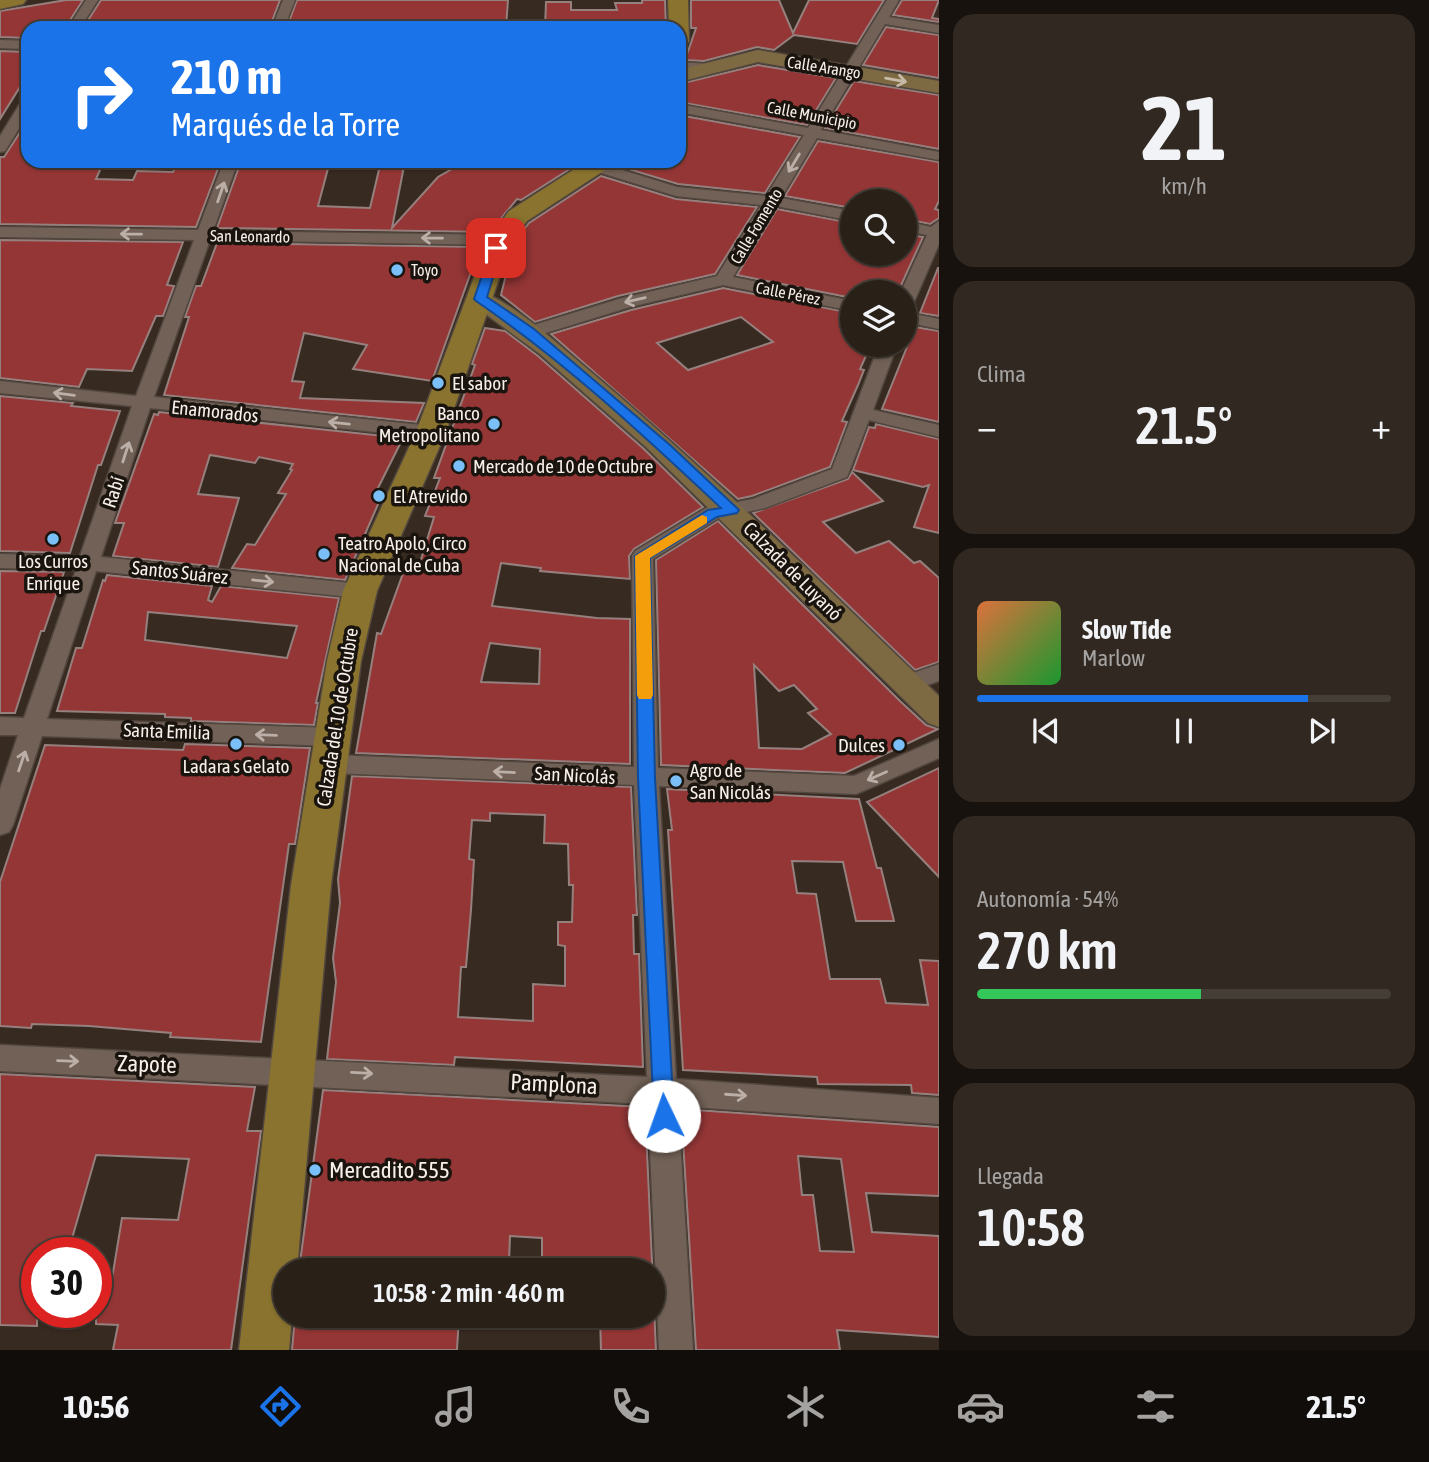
<!DOCTYPE html>
<html lang="es">
<meta charset="utf-8">
<style>
body{margin:0;font-family:"Asap Condensed",sans-serif;background:#312821;color:#f1f3f6;height:100vh;display:flex;flex-direction:column;font-size:26px;white-space:nowrap}
*{box-sizing:border-box;margin:0}
p{font-size:23px;color:#a5a3a2}
.icon{flex:none;width:38px;height:38px;fill:none;stroke:currentColor;stroke-width:2;stroke-linecap:round;stroke-linejoin:round}
.map{position:relative;flex:1;overflow:hidden}
.side{display:flex;flex-direction:column;gap:14px;padding:14px;background:#17120d;width:490px}
.side>*{flex:none}
.banner{position:absolute;left:21px;top:21px;width:665px;height:147px;border-radius:21px;box-shadow:0 2px 5px #0004,0 0 0 2px #453e37;background:#1a73e8;color:#fff;overflow:hidden}
.tools{position:absolute;left:840px;top:189px;display:grid;gap:14px}
.tools a{display:grid;place-items:center;width:77px;height:77px;border-radius:50%;background:#292018;box-shadow:0 2px 5px #0004,0 0 0 2px #453e37;font-size:35px}
.speed{position:absolute;left:21px;top:1237px;display:flex;gap:14px;font-size:35px;font-weight:700;text-align:center}
.speed>*{display:grid;place-content:center;width:91px;height:91px;border-radius:50%;background:#292018;box-shadow:0 2px 5px #0004,0 0 0 2px #453e37;line-height:1}
.speed .limit{border:10px solid #d22;background:#fff;color:#111}
.pin{position:absolute;display:grid;place-items:center;width:60px;height:60px;color:#fff;margin:-30px;border-radius:14px;box-shadow:0 4px 10px #0006}
.me{position:absolute;width:77px;margin:-38px;rotate:357deg;stroke-linejoin:round;filter:drop-shadow(0 0 5px #0008)}
.turn{display:flex;align-items:center;gap:24px;height:147px;padding:0 35px;font-size:32px}
.turn .icon{width:91px;height:91px;stroke-width:2.5}
.turn b{display:block;font-size:49px;line-height:60px}
.big{font-size:52px;font-weight:600;line-height:1.1}
.side .widget{flex:1;display:flex;flex-direction:column;justify-content:center;gap:10px;min-width:0;padding:0 24px;border-radius:21px;background:#312821}
.side .dial{align-items:center;gap:0}
.dial b{font-size:91px;line-height:1}
.song{display:flex;align-items:center;gap:21px}
.cover{width:84px;height:84px;border-radius:10px;background:linear-gradient(135deg,hsl(20 70% 55%),hsl(130 70% 35%))}
.played{height:7px;border-radius:4px;background:linear-gradient(90deg,#1a73e8 80%,#453e37 80%)}
.keys{display:flex;justify-content:space-around;direction:ltr}
.heat{display:flex;justify-content:space-between;align-items:center;font-size:38px;direction:ltr}
.charge{height:10px;border-radius:5px;background:linear-gradient(90deg,#34c759 54%,#453e37 0)}
.trip{position:absolute;left:273px;top:1258px;width:392px;height:70px;border-radius:35px;background:#292018;box-shadow:0 2px 5px #0004,0 0 0 2px #453e37;font-weight:600;line-height:70px;text-align:center}
.menu{display:flex;height:112px;justify-content:space-around;align-items:center;background:#100d0a;color:#a5a3a2}
.menu .icon{width:49px;height:49px}
.menu .selected{color:#1a73e8}
.menu b{font-size:32px;color:#f1f3f6}
main{display:flex;flex:1;min-height:0}
.map>svg:first-child{display:block}
.building{fill:#953636;stroke:#95807e;stroke-width:2;fill-rule:evenodd}
.lines{fill:none;stroke-linecap:round;stroke-linejoin:round}
.street-casing{stroke:#52473f;stroke-width:3}
.secondary-casing{stroke:#52473f;stroke-width:3}
.primary-casing{stroke:#52473f;stroke-width:3}
.street{fill:#716156;fill-rule:evenodd}
.secondary{fill:#7e6a42;fill-rule:evenodd}
.primary{fill:#8a732e;fill-rule:evenodd}
.oneway{stroke:#c7baa6}
.oneway2{stroke:#bbafa7}
.route{fill:#1a73e8;stroke:#114b97;stroke-width:2}
.slow{fill:#f59e0b}
.poi-dot{fill:#7abff8;stroke:#1a140f;stroke-width:2.5}
.labels{text-anchor:middle;stroke-width:7;stroke-linejoin:round;paint-order:stroke}
.far-street-label{font-size:16px;fill:#f8efe9;stroke:#1a140f}
.far-poi-label{font-size:16px;fill:#f8efe9;stroke:#1a140f;text-anchor:start}
.poi-label{font-size:19px;fill:#f8efe9;stroke:#1a140f;text-anchor:start}
.street-label{font-size:19px;fill:#f8efe9;stroke:#1a140f}
.near-street-label{font-size:23px;fill:#f8efe9;stroke:#1a140f}
.near-poi-label{font-size:23px;fill:#f8efe9;stroke:#1a140f;text-anchor:start}
</style>
<main>
<div class="map">
<svg width="939" height="1350" viewBox="0 0 939 1350">
<rect width="100%" height="100%" fill="#372a20"/>
<g class="building">
<path d="M66 0H83L65 28H28V38L0 37V11Z"/>
<path d="M101 0H280L271 24H267L265 28H83Z"/>
<path d="M297 0H508L506 27 476 28H327L328 26 288 24Z"/>
<path d="M642 0H665L666 28H545L546 2H571V10H617L615 3H642Z"/>
<path d="M691 0H779L793 33 809 0H884L857 44 794 35 774 50 757 47 704 61 685 60 696 28H691Z"/>
<path d="M902 0H939L932 18 939 19V22L893 15Z"/>
<path d="M886 27 939 35V78L863 65Z"/>
<path d="M0 51 28 52V74L0 119Z"/>
<path d="M758 65 836 78 807 125 679 102V84Z"/>
<path d="M854 81 939 95V149L825 128Z"/>
<path d="M679 115 800 137 765 193 678 184 615 165 618 161H679Z"/>
<path d="M28 120V161H104L96 179 133 180 137 171 173 172 179 161H215L213 166H219L196 227 0 224V157H4Z"/>
<path d="M818 141 939 162V201L935 209 939 210V218L930 224 905 219V201H852V208L785 196Z"/>
<path d="M250 161H330L318 206 370 208 381 161H405L392 228 438 177 466 161H553L573 167 521 200 517 199 490 232 217 228 239 167H248Z"/>
<path d="M601 176 676 199 757 207 715 274 618 296 535 322 501 295 514 242 529 223Z"/>
<path d="M777 209 852 223V254H905V234L923 237 898 292H852V298L737 275Z"/>
<path d="M0 240 183 242 167 285 174 286 163 316H156L132 371 87 369 79 387 0 378Z"/>
<path d="M217 243 482 247 475 261 432 381 353 369 367 345 304 333 292 381 304 382 300 398 424 403 416 422 164 395 189 317H185L196 286H201Z"/>
<path d="M938 268H939V316L920 313Z"/>
<path d="M723 288 852 313V345H871L860 369 864 370 858 385 842 421 847 422 830 467 752 496 738 499 551 334 631 310ZM741 317 773 342 688 370 657 343Z"/>
<path d="M915 327 939 331V422L882 409Z"/>
<path d="M485 328 505 331 538 356 644 449 703 507 634 549 629 556 630 579 540 571 541 568 501 563 492 606 597 618 630 619V764L356 753 377 633 381 634 406 565 419 566 434 517 425 516 440 478H434L475 365 472 364ZM490 643 540 649 539 684 481 682Z"/>
<path d="M0 396 73 403 71 406 120 411 101 465H98L70 553 0 551Z"/>
<path d="M159 412 403 438 376 492 383 493 345 580 232 568 247 544 255 545 286 494 278 493 292 470 290 469 293 464 259 457 255 463 210 455 198 494 239 498 218 567 113 556 124 523H115L154 414 158 415Z"/>
<path d="M876 424 939 439V533L914 527 929 485 923 487 853 470 869 427 875 428Z"/>
<path d="M852 472 883 501 823 522 856 553 889 541 914 563 920 561 939 578V662L915 670 753 513 848 479Z"/>
<path d="M718 521 900 701 926 725 938 729 845 773 661 765 656 560ZM754 665 779 691 794 685 817 709 808 713 831 734 802 749 759 748Z"/>
<path d="M0 571 64 572 44 631H41L15 713H0Z"/>
<path d="M107 575 212 586 208 600 212 602 221 586 339 598 316 703H318L314 725 191 721V718L165 717V714L57 711 76 648H82L103 580 105 581ZM148 612 202 617 297 626 287 658 145 640Z"/>
<path d="M185 744 310 748 295 844H289L261 1042 170 1037 171 1033 89 1026 32 1024 31 1028 0 1026V882L45 745 183 750Z"/>
<path d="M939 768V877L867 802Z"/>
<path d="M352 776 631 787 637 915H633L634 954H639L643 1067 455 1057 454 1065 327 1059 336 982 333 958 340 903 338 879ZM490 813 545 815 544 843 568 844 569 885H573L572 922H558V945L565 946V986L533 984V1021L458 1017 461 967H466L471 910 474 860 469 859 472 820 490 821Z"/>
<path d="M667 789 859 799 877 868H881L894 921H856L843 862 792 861 797 893 816 894 830 979H880L886 1003 928 1005 920 960 939 961V1095L912 1093 911 1085 818 1084 817 1077 683 1070 668 830H672Z"/>
<path d="M0 1074 255 1087 247 1131H261L231 1350H113L118 1325 96 1324V1290L110 1291 122 1218 178 1220 189 1159 96 1155 69 1249 37 1248V1326L0 1325Z"/>
<path d="M323 1090 645 1107 656 1350H601L600 1316H653V1270H542V1238L510 1236 509 1262H505V1270H299Z"/>
<path d="M681 1109 939 1127V1196L866 1193 872 1232 939 1236V1337L837 1330 840 1350H696ZM798 1156 841 1159 854 1252 820 1251 813 1195H802Z"/>
<path d="M295 1316H459L457 1350H292Z"/>
</g>
<g class="lines">
<g class="street-casing">
<g id="street">
<path d="M86 0H98L80 28H68Z"/>
<path d="M283 0H295L284 28H272Z"/>
<path d="M887 0H899L889 17 939 25V33L885 24 821 130 939 152V160L817 138 781 198 852 211V221L776 206 733 277 852 301V311L723 285 630 307 536 336H524L521 332 524 328 619 299 717 276 761 205 676 196 572 164 570 161H593L677 187 766 196 804 135 679 112V104L808 128Z"/>
<path d="M0 40 28 41V49L0 48Z"/>
<path d="M679 62 709 64 716 68 709 72 679 70Z"/>
<path d="M28 98V114L5 151 0 152V136L23 99Z"/>
<path d="M224 161H238L213 231 500 235 508 240 500 245 210 240 154 397 431 426 441 432 431 438 150 408 101 557 360 584 368 586 371 591 368 596 360 598 96 571 47 719 334 728 342 731 346 737 342 743 334 746 42 736 13 825 9 832 0 835V789L18 735H0V717L24 718 76 570 0 568V554L80 556 132 406 0 393V381L136 396 194 240 0 237V227L198 230Z"/>
<path d="M905 221 931 227 939 221V244L914 302 905 307V292H901L927 235 905 231Z"/>
<path d="M905 312 939 319V329L905 322Z"/>
<path d="M879 345H897L873 410 939 425V437L869 420 847 477 765 508 719 518 653 559 658 768 854 776 939 739V758L856 794 659 786 676 1079 939 1098V1124L678 1106 693 1350H659L648 1104 0 1071V1045L647 1077 634 785 330 773 321 770 318 764 321 758 330 755 634 767 632 556 635 551 706 508 753 499 832 469Z"/>
<path d="M939 664V681L907 692 899 690 896 684 899 678Z"/>
</g>
</g>
<g class="secondary-casing">
<g id="secondary">
<path d="M758 50 939 81V93L758 62 679 82V70Z"/>
<path d="M480 292C509 299 559 345 584 366 708 470 822 584 939 696V727L928 723 646 447 540 354 472 304 468 299 472 294Z"/>
</g>
</g>
<g class="primary-casing">
<g id="primary">
<path d="M0 0H26L23 4 0 9Z"/>
<path d="M668 0H688L689 41 686 45 679 47V28H669Z"/>
<path d="M587 161H614L611 166 527 221 512 241 446 432 377 591 361 661 331 885 297 1270H285V1316H292L289 1350H239L291 885 327 661 343 591 416 432 488 240 509 211Z"/>
</g>
</g>
<use href="#street" class="street"/>
<use href="#secondary" class="secondary"/>
<use href="#primary" class="primary"/>
</g>
<defs><path id="oneway-shaft" d="M-6 0H5M1.5-3L5.5 0L1.5 3" fill="none" stroke-width="1.6" stroke-linecap="round" stroke-linejoin="round" transform="scale(1.75)"/></defs>
<use class="oneway" href="#oneway-shaft" transform="translate(896 80) rotate(10)"/>
<g class="oneway2">
<use href="#oneway-shaft" transform="translate(794 163) rotate(121)"/>
<use href="#oneway-shaft" transform="translate(221 192) rotate(-71)"/>
<use href="#oneway-shaft" transform="translate(131 234) rotate(-179)"/>
<use href="#oneway-shaft" transform="translate(432 238) rotate(-179)"/>
<use href="#oneway-shaft" transform="translate(635 300) rotate(167)"/>
<use href="#oneway-shaft" transform="translate(64 394) rotate(-173)"/>
<use href="#oneway-shaft" transform="translate(339 423) rotate(-174)"/>
<use href="#oneway-shaft" transform="translate(126 452) rotate(-72)"/>
<use href="#oneway-shaft" transform="translate(263 581) rotate(6)"/>
<use href="#oneway-shaft" transform="translate(266 735) rotate(-178)"/>
<use href="#oneway-shaft" transform="translate(22 761) rotate(-71)"/>
<use href="#oneway-shaft" transform="translate(504 772) rotate(-177)"/>
<use href="#oneway-shaft" transform="translate(877 776) rotate(156)"/>
<use href="#oneway-shaft" transform="translate(68 1061) rotate(2)"/>
<use href="#oneway-shaft" transform="translate(362 1073) rotate(3)"/>
<use href="#oneway-shaft" transform="translate(736 1095) rotate(4)"/>
</g>
<path class="route" d="M492 246 502 248 487 297 534 329 670 445 739 510 737 513 717 517 650 558 655 778 674 1116 671 1122 664 1125 657 1122 654 1116 638 778 635 556 708 510 721 508C643 435 564 361 476 301L474 299Z"/>
<path class="slow" d="M702 515 707 517V523L650 558 653 695 651 699H639L637 695 635 556Z"/>
<g class="poi-dot">
<circle cx="397" cy="270" r="7"/>
<circle cx="438" cy="383" r="7"/>
<circle cx="494" cy="424" r="7"/>
<circle cx="459" cy="466" r="7"/>
<circle cx="379" cy="496" r="7"/>
<circle cx="53" cy="539" r="7"/>
<circle cx="324" cy="554" r="7"/>
<circle cx="236" cy="744" r="7"/>
<circle cx="899" cy="745" r="7"/>
<circle cx="676" cy="781" r="7"/>
<circle cx="315" cy="1170" r="7"/>
</g>
<g class="labels">
<g class="far-street-label">
<text transform="translate(824 67) rotate(9)" y="6">Calle Arango</text>
<text transform="translate(812 115) rotate(11)" y="6">Calle Municipio</text>
<text transform="translate(756 226) rotate(-59)" y="6">Calle Fomento</text>
<text transform="translate(250 236) rotate(1)" y="6">San Leonardo</text>
<text transform="translate(788 293) rotate(11)" y="6">Calle Pérez</text>
</g>
<g class="far-poi-label">
<text x="411" y="276">Toyo</text>
</g>
<g class="poi-label">
<text x="452" y="390">El sabor</text>
<text x="480" y="420" text-anchor="end">Banco<tspan x="480" dy="22">Metropolitano</tspan></text>
<text x="473" y="473">Mercado de 10 de Octubre</text>
<text x="393" y="503">El Atrevido</text>
<text x="338" y="550">Teatro Apolo, Circo<tspan x="338" dy="22">Nacional de Cuba</tspan></text>
<text x="53" y="568" text-anchor="middle">Los Curros<tspan x="53" dy="22">Enrique</tspan></text>
<text x="885" y="752" text-anchor="end">Dulces</text>
<text x="236" y="773" text-anchor="middle">Ladara s Gelato</text>
<text x="690" y="777">Agro de<tspan x="690" dy="22">San Nicolás</tspan></text>
</g>
<g class="street-label">
<text transform="translate(215 411) rotate(6)" y="7">Enamorados</text>
<text transform="translate(113 492) rotate(-72)" y="7">Rabí</text>
<text transform="translate(793 571) rotate(45)" y="7">Calzada de Luyanó</text>
<text transform="translate(180 572) rotate(6)" y="7">Santos Suárez</text>
<text transform="translate(337 717) rotate(-81)" y="7">Calzada del 10 de Octubre</text>
<text transform="translate(167 731) rotate(2)" y="7">Santa Emilia</text>
<text transform="translate(575 775) rotate(3)" y="7">San Nicolás</text>
</g>
<g class="near-street-label">
<text transform="translate(147 1064) rotate(2)" y="8">Zapote</text>
<text transform="translate(554 1084) rotate(3)" y="8">Pamplona</text>
</g>
<g class="near-poi-label">
<text x="329" y="1178">Mercadito 555</text>
</g>
</g>
</svg>
<div class="tools">
<a><svg class="icon" aria-label="search" viewBox="0 0 24 24"><circle cx="10" cy="10" r="6"/><path d="M15 15l6 6"/></svg></a>
<a><svg class="icon" aria-label="layers" viewBox="0 0 24 24"><path d="M12 4l9 5-9 5-9-5zM3 14l9 5 9-5"/></svg></a>
</div>
<div class="speed"><div class="limit">30</div></div>
<div class="pin" style="left:496px;top:248px;background:#d93025"><svg class="icon" aria-label="arrive" viewBox="0 0 24 24"><path d="M6 21V4h12l-3 4 3 4H6"/></svg></div>
<svg class="me" style="left:664px;top:1116px" viewBox="-20 -20 40 40"><circle r="19" fill="#fff"/><path d="M0-13L10 11 0 6-10 11z" fill="#1a73e8"/></svg>
<div class="trip">10:58 · 2 min · 460 m</div>
<div class="banner">
<div class="turn"><svg class="icon" aria-label="right" viewBox="0 0 24 24"><path d="M7 20v-9h11M14 6l5 5-5 5"/></svg><div><b>210 m</b>Marqués de la Torre</div></div>
</div>
</div>
<section class="side">
<div class="widget dial"><b>21</b><p>km/h</p></div>
<div class="widget"><p>Clima</p>
<div class="heat"><a>−</a><b class="big">21.5°</b><a>+</a></div>
</div>
<div class="widget">
<div class="song"><i class="cover"></i><div><b>Slow Tide</b><p>Marlow</p></div></div>
<div class="played"></div>
<div class="keys"><svg class="icon" aria-label="previous" viewBox="0 0 24 24"><path d="M18 5L8 12l10 7zM5 5v14"/></svg><svg class="icon" aria-label="pause" viewBox="0 0 24 24"><path d="M8 5v14M16 5v14"/></svg><svg class="icon" aria-label="next" viewBox="0 0 24 24"><path d="M6 5l10 7-10 7zM19 5v14"/></svg></div>
</div>
<div class="widget"><p>Autonomía · 54%</p><b class="big">270 km</b><div class="charge"></div></div>
<div class="widget"><p>Llegada</p><b class="big">10:58</b></div>
</section>
</main>
<nav class="menu">
<b>10:56</b>
<svg class="icon selected" aria-label="directions" viewBox="0 0 24 24"><path d="M12 3l9 9-9 9-9-9zM9 14v-3h6M13 9l2 2-2 2"/></svg>
<svg class="icon" aria-label="music" viewBox="0 0 24 24"><path d="M9 18V5l10-2v13"/><circle cx="6" cy="18" r="3"/><circle cx="16" cy="16" r="3"/></svg>
<svg class="icon" aria-label="phone" viewBox="0 0 24 24"><path d="M5 4h4l2 5-3 2q2 4 5 5l2-3 5 2v4C11 20 4 13 5 4z"/></svg>
<svg class="icon" aria-label="climate" viewBox="0 0 24 24"><path d="M12 3v18M4 7l16 10M4 17L20 7"/></svg>
<svg class="icon" aria-label="car" viewBox="0 0 24 24"><path d="M5 17H2v-5l4-1 3-4h7l3 4 3 1v5h-3M9 17h6M6 11h13"/><circle cx="7" cy="17" r="2"/><circle cx="17" cy="17" r="2"/></svg>
<svg class="icon" aria-label="filters" viewBox="0 0 24 24"><path d="M4 7h16M4 17h16"/><circle cx="9" cy="7" r="2"/><circle cx="15" cy="17" r="2"/></svg>
<b>21.5°</b>
</nav>
